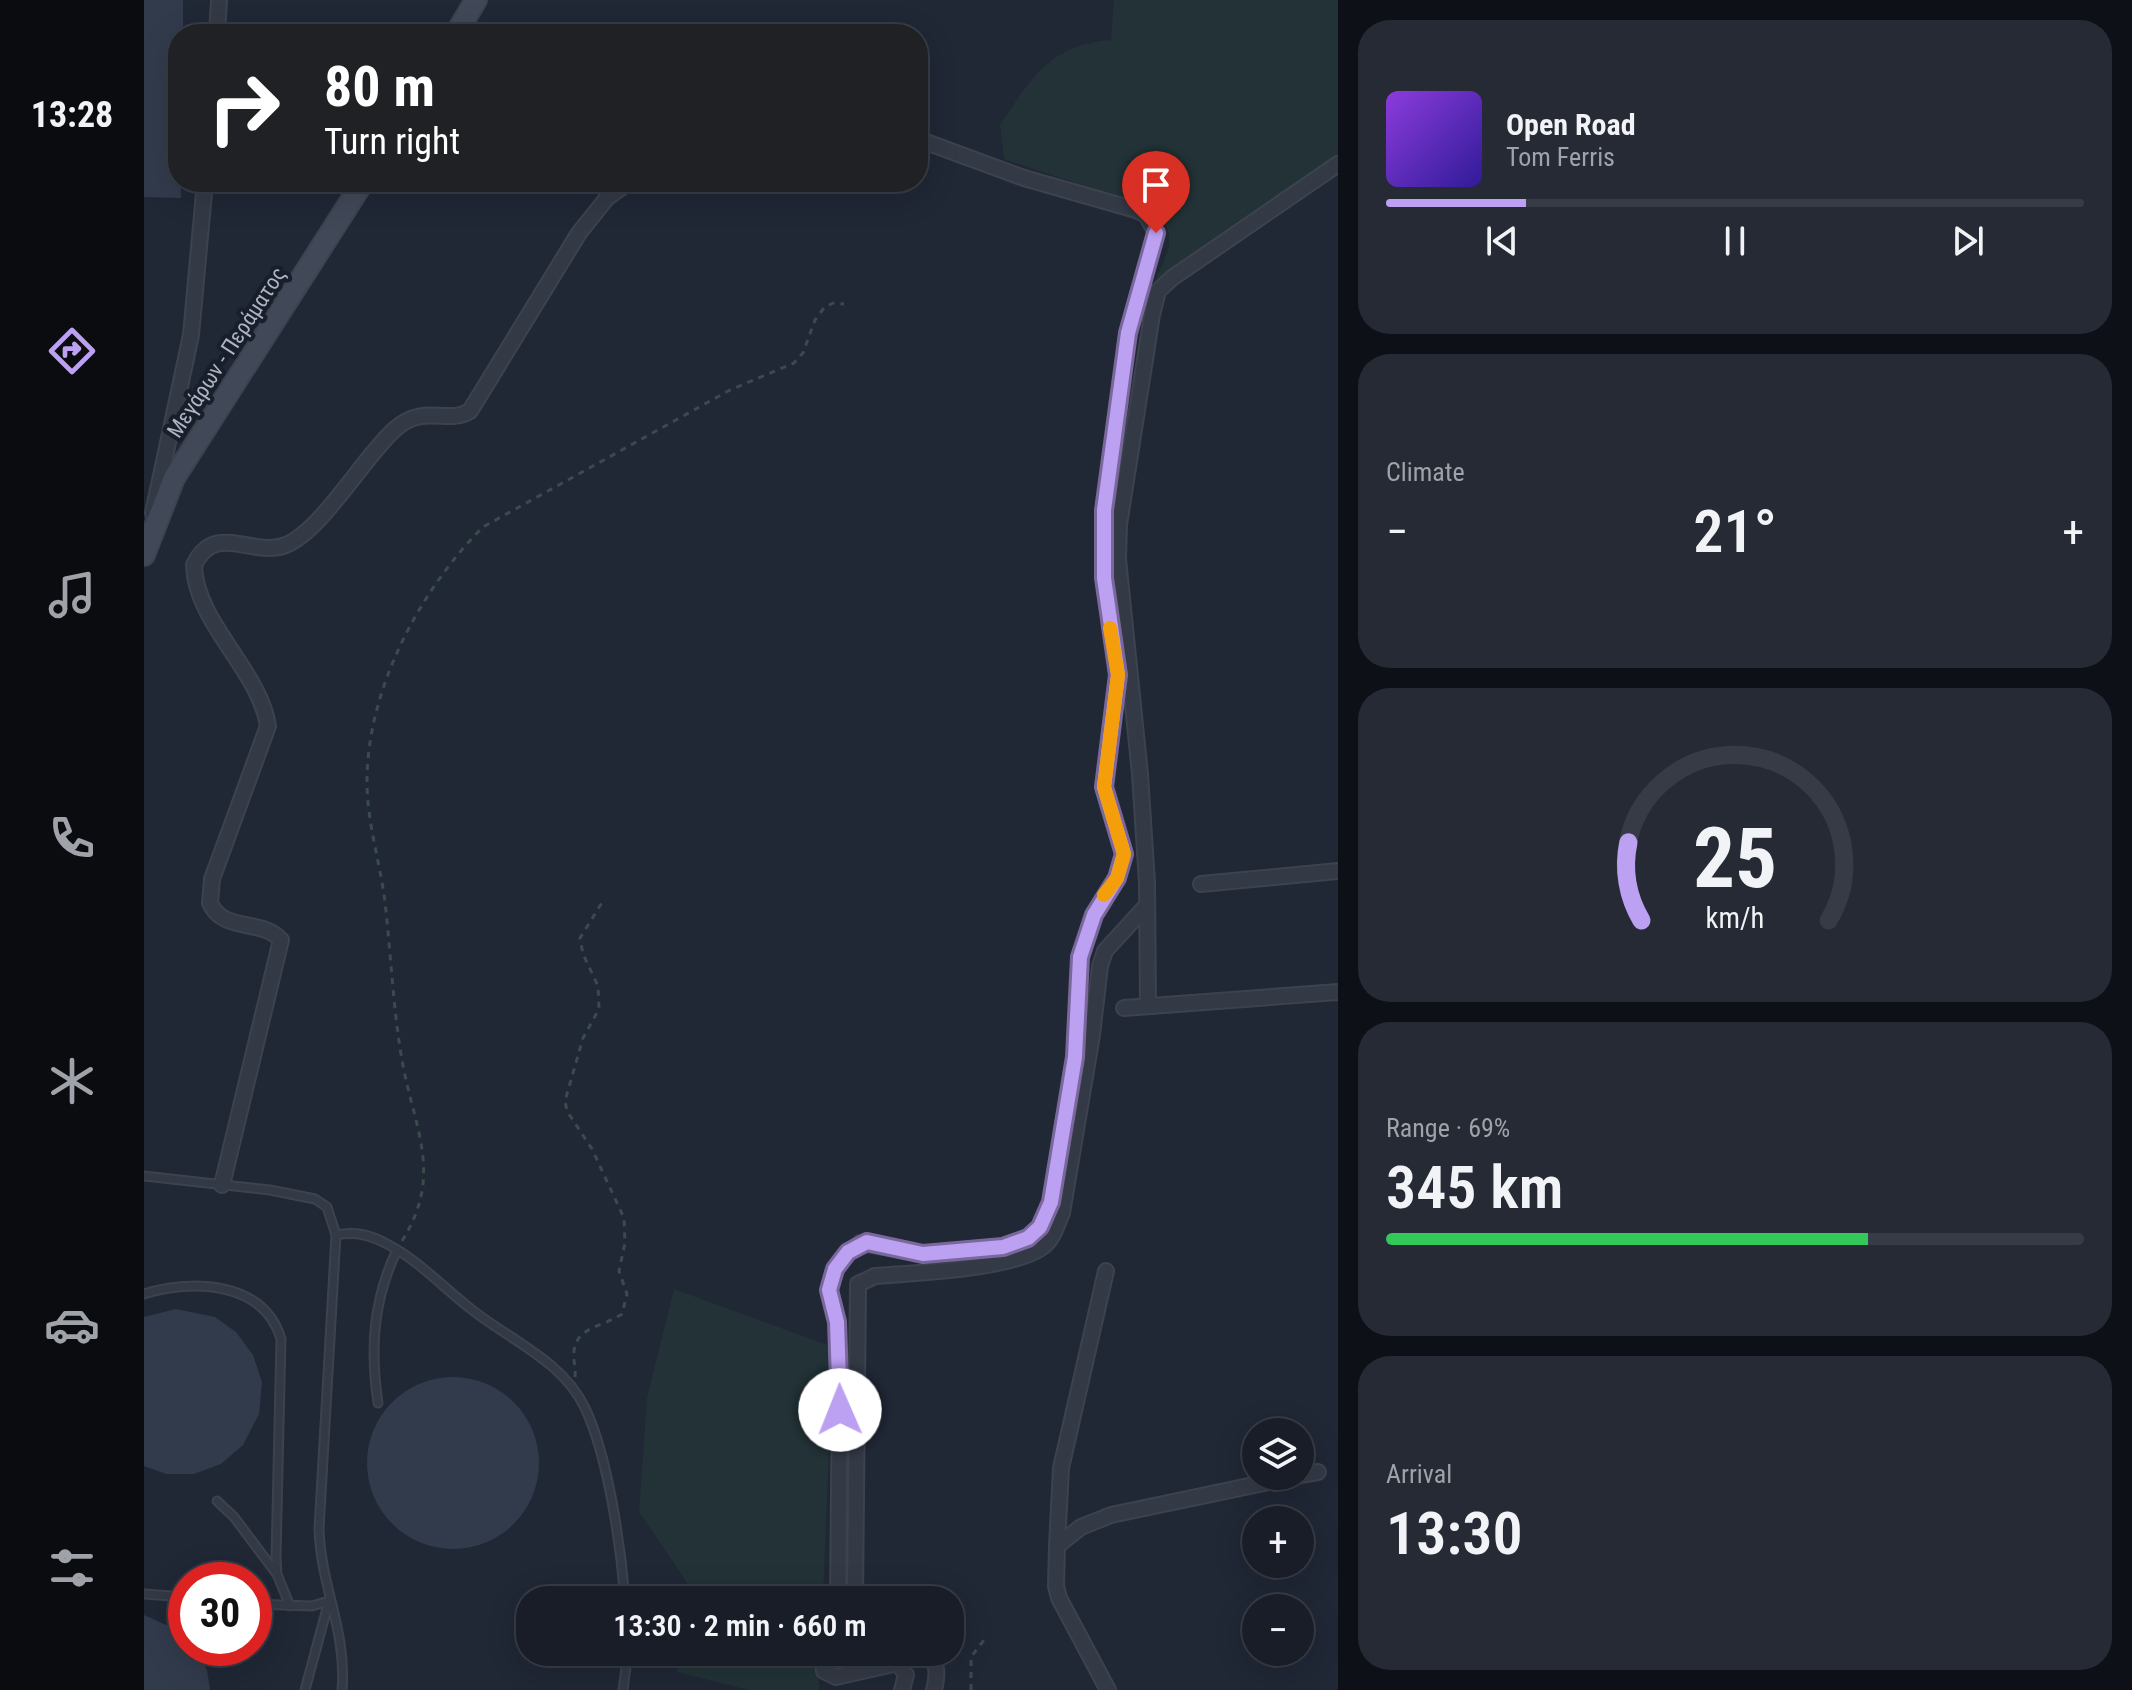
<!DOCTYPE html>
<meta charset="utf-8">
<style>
body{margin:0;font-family:"Roboto Condensed",sans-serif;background:#252a34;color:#f1f3f6;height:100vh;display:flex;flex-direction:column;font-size:30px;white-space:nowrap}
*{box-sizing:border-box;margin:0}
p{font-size:26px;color:#9fa2a8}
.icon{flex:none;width:44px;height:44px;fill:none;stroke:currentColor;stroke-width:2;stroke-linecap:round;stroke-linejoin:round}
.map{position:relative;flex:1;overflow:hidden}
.panel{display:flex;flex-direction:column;gap:20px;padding:20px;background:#0d1016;width:794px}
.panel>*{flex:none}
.hud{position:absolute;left:24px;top:24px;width:760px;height:168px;border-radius:32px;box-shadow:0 8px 32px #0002,0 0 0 2px #363b45;background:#202124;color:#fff;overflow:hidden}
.buttons{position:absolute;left:1098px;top:1418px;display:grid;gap:16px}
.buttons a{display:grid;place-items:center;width:72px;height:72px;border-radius:50%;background:#181d28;box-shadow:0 8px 32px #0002,0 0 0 2px #363b45;font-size:40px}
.speed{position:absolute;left:24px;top:1562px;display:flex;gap:16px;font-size:40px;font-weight:700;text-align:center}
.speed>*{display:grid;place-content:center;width:104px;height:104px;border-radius:50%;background:#181d28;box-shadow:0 8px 32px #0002,0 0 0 2px #363b45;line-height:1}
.speed .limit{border:12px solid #d22;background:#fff;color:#111}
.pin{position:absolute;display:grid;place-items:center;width:68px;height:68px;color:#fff;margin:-82px -34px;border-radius:50% 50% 50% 0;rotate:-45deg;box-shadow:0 0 8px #0007}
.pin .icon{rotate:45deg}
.me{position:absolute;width:88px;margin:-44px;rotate:359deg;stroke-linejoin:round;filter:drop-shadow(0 0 6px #0008)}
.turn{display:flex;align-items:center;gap:28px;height:168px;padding:0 24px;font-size:36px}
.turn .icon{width:104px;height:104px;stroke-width:2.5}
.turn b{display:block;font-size:56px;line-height:68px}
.big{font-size:60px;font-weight:600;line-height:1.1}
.panel .tile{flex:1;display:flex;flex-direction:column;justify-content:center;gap:12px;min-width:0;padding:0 28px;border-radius:32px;background:#252a34}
.panel .dial{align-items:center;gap:0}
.dial svg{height:208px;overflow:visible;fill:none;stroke:#363b45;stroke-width:7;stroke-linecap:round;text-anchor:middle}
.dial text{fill:#f1f3f6;stroke:none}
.song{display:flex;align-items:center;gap:24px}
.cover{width:96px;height:96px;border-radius:12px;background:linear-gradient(135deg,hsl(270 70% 55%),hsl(250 70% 35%))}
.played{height:8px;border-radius:4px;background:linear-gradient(90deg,#bca0f2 20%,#363b45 20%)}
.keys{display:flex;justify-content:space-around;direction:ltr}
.heat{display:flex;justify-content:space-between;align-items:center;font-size:44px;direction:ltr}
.charge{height:12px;border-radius:6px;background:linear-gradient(90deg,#34c759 69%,#363b45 0)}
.trip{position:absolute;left:372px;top:1586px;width:448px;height:80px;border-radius:32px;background:#181d28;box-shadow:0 8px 32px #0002,0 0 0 2px #363b45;font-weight:600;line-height:80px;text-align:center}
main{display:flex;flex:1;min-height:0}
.dock{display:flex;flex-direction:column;width:144px;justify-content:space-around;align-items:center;background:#0a0c10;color:#9fa2a8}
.dock .icon{width:56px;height:56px}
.dock .on{color:#bca0f2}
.dock b{font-size:36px;color:#f1f3f6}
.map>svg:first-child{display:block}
.green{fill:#223236}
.building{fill:#323b4c}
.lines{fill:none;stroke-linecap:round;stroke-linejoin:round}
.lane-casing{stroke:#3c434f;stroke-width:11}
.street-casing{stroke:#3c434f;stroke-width:18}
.secondary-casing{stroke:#3c434f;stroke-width:24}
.path{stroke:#3a4b4e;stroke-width:3;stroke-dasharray:6 6;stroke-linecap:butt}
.lane{stroke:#333945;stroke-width:7}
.street{stroke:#333945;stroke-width:14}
.secondary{stroke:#414858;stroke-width:20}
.route-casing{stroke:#7a689d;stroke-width:20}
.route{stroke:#bca0f2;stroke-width:14}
.slow{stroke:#f59e0b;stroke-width:14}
.labels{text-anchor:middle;stroke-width:8;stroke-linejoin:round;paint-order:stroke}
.street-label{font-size:22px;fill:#adb4c3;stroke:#191f2a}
</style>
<main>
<nav class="dock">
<b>13:28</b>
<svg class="icon on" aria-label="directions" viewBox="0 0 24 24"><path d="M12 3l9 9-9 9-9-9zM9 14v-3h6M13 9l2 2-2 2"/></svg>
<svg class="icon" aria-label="music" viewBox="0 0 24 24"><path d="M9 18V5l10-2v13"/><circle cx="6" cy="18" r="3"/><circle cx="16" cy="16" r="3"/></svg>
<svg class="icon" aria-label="phone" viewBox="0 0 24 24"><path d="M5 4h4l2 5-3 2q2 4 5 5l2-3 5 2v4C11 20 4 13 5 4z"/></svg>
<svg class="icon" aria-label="climate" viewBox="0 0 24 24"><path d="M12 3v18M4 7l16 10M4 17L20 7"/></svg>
<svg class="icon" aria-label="car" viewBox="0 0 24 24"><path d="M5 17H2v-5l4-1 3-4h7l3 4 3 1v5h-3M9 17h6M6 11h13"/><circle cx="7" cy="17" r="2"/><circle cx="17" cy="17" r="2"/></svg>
<svg class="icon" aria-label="filters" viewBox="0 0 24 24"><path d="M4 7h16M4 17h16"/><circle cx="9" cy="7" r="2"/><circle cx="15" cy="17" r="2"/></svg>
</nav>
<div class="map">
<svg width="1194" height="1690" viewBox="0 0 1194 1690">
<rect width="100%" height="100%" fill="#202735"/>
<g class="green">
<path d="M970 0H1194V157L1025 274 1006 292C1020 257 1042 234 1004 207L860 159 856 125C887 78 907 44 967 40Z"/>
<path d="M530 1289 689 1347 679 1600H544L546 1587 495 1512 503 1398Z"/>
<path d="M536 1652H676L675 1690H605L533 1672Z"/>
</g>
<g class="building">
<path d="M0 0H39V34H34L37 198 0 197Z"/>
<path d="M32 1309 71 1317 92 1332 109 1355 118 1382 115 1414 99 1445 77 1464 50 1474H22L0 1466V1317Z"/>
<circle cx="309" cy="1463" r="86"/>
<path d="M0 1615 33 1630 42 1638V1648H51L63 1670 66 1690H0Z"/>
</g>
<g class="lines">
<g class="lane-casing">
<g id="lane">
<path d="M0 1176 126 1190 171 1199 183 1207 192 1235 175 1529C177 1588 203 1631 198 1690"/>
<path d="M192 1235C212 1231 227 1235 245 1245 275 1261 300 1288 327 1309 367 1341 418 1360 441 1408 464 1456 477 1547 481 1600"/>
<path d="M0 1294C48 1279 120 1281 137 1339L132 1557 133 1574 146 1606"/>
<path d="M234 1403C226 1349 229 1300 253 1250"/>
<path d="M73 1501 90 1517 132 1573"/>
<path d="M0 1594 42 1597"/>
<path d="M110 1604 168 1606 185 1601"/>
<path d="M161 1690 185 1601"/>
<path d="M479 1690 484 1652"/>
</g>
</g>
<g class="street-casing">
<g id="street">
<path d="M73 34 75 0"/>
<path d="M517 182H537"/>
<path d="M9 513 47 335 61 182"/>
<path d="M1057 884 1194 871"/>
<path d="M1004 1006 1003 883 996 774 974 559 975 525 1008 315 1014 291 1028 278 1194 164"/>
<path d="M980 1008 1194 992"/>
<path d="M78 1185 137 940C118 918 79 933 66 903L68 879 124 726C116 671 51 622 50 565 71 521 108 558 142 545 178 530 219 458 251 429 281 403 303 425 326 411L435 233 463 198 485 182"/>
<path d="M1156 1475 1174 1472"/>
<path d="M913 1546 917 1468 962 1271"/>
<path d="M694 1600 696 1391 693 1322 685 1290 695 1262 716 1243 779 1254 859 1247 884 1238 896 1227 907 1202 931 1057 936 957 950 915 973 878 980 854 960 787 974 675 960 578V510L984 333 1012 233 1002 215 992 210 880 178 774 139"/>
<path d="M711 1600 714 1284 731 1276C768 1273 875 1269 901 1245 910 1237 913 1224 918 1213L948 1035 956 966 961 951 1003 905"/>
<path d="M678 1652 680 1671 692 1677 754 1663 762 1675 758 1690"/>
<path d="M783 1652C794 1664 794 1674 790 1690"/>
<path d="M964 1690 915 1598 912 1586 913 1546 937 1527 967 1515 1153 1476"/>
</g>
</g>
<g class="secondary-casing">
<g id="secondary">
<path d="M312 34 332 0"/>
<path d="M0 555 30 478 219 182"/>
</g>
</g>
<g class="path">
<path d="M258 1241C300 1174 270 1129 258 1060 249 1008 247 955 241 902 236 862 223 823 223 782 223 690 275 591 339 527L586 390 650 363 659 353 671 320 680 308 689 303 700 304"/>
<path d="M431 1377C432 1368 429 1360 430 1351 432 1327 461 1326 478 1314L483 1294 475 1271 481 1243 480 1218 448 1149 423 1111 421 1101 439 1038 455 1009 454 986 439 954 436 938 459 901"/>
<path d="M827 1690V1657L840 1640"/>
</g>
<use href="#lane" class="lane"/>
<use href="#street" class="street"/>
<use href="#secondary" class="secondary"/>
</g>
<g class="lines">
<g class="route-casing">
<path id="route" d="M696 1410 693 1322 685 1290 691 1269 704 1252 723 1242 779 1254 859 1247 884 1238 896 1227 907 1202 931 1057 936 957 950 915 973 878 980 854 960 787 974 675 960 578V510L984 333 1012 233"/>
</g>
<use href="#route" class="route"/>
<path class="slow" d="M960 895 973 878 980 854 960 787 974 675 966 628"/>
</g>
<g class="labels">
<g class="street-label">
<text transform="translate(82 352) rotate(-57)" y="8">Μεγάρων - Περάματος</text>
</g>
</g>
</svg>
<div class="buttons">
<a><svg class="icon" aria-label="layers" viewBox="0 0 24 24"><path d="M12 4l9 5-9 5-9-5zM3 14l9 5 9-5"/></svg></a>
<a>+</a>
<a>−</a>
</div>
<div class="speed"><div class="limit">30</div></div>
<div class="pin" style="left:1012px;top:233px;background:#d93025"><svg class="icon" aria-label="arrive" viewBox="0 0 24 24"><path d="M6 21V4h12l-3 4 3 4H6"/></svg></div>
<svg class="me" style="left:696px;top:1410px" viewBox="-20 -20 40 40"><circle r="19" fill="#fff"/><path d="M0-13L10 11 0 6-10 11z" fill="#bca0f2"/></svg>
<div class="trip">13:30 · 2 min · 660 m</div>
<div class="hud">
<div class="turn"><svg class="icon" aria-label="right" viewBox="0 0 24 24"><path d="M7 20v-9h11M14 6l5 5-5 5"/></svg><div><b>80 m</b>Turn right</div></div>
</div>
</div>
<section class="panel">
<div class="tile">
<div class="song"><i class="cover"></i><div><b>Open Road</b><p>Tom Ferris</p></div></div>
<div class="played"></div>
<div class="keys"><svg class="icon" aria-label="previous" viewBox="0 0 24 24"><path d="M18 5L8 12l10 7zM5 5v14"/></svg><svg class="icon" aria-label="pause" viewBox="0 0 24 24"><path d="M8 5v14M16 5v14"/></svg><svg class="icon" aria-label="next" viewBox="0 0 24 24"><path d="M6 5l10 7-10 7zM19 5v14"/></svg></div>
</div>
<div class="tile"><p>Climate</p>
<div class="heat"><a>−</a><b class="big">21°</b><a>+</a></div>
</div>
<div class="tile dial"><svg viewBox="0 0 100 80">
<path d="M14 69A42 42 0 1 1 86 69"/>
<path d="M14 69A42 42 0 0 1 9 39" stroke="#bca0f2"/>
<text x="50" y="56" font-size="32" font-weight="700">25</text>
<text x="50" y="72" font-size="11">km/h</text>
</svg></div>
<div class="tile"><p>Range · 69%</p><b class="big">345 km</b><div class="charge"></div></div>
<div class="tile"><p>Arrival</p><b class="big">13:30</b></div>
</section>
</main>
